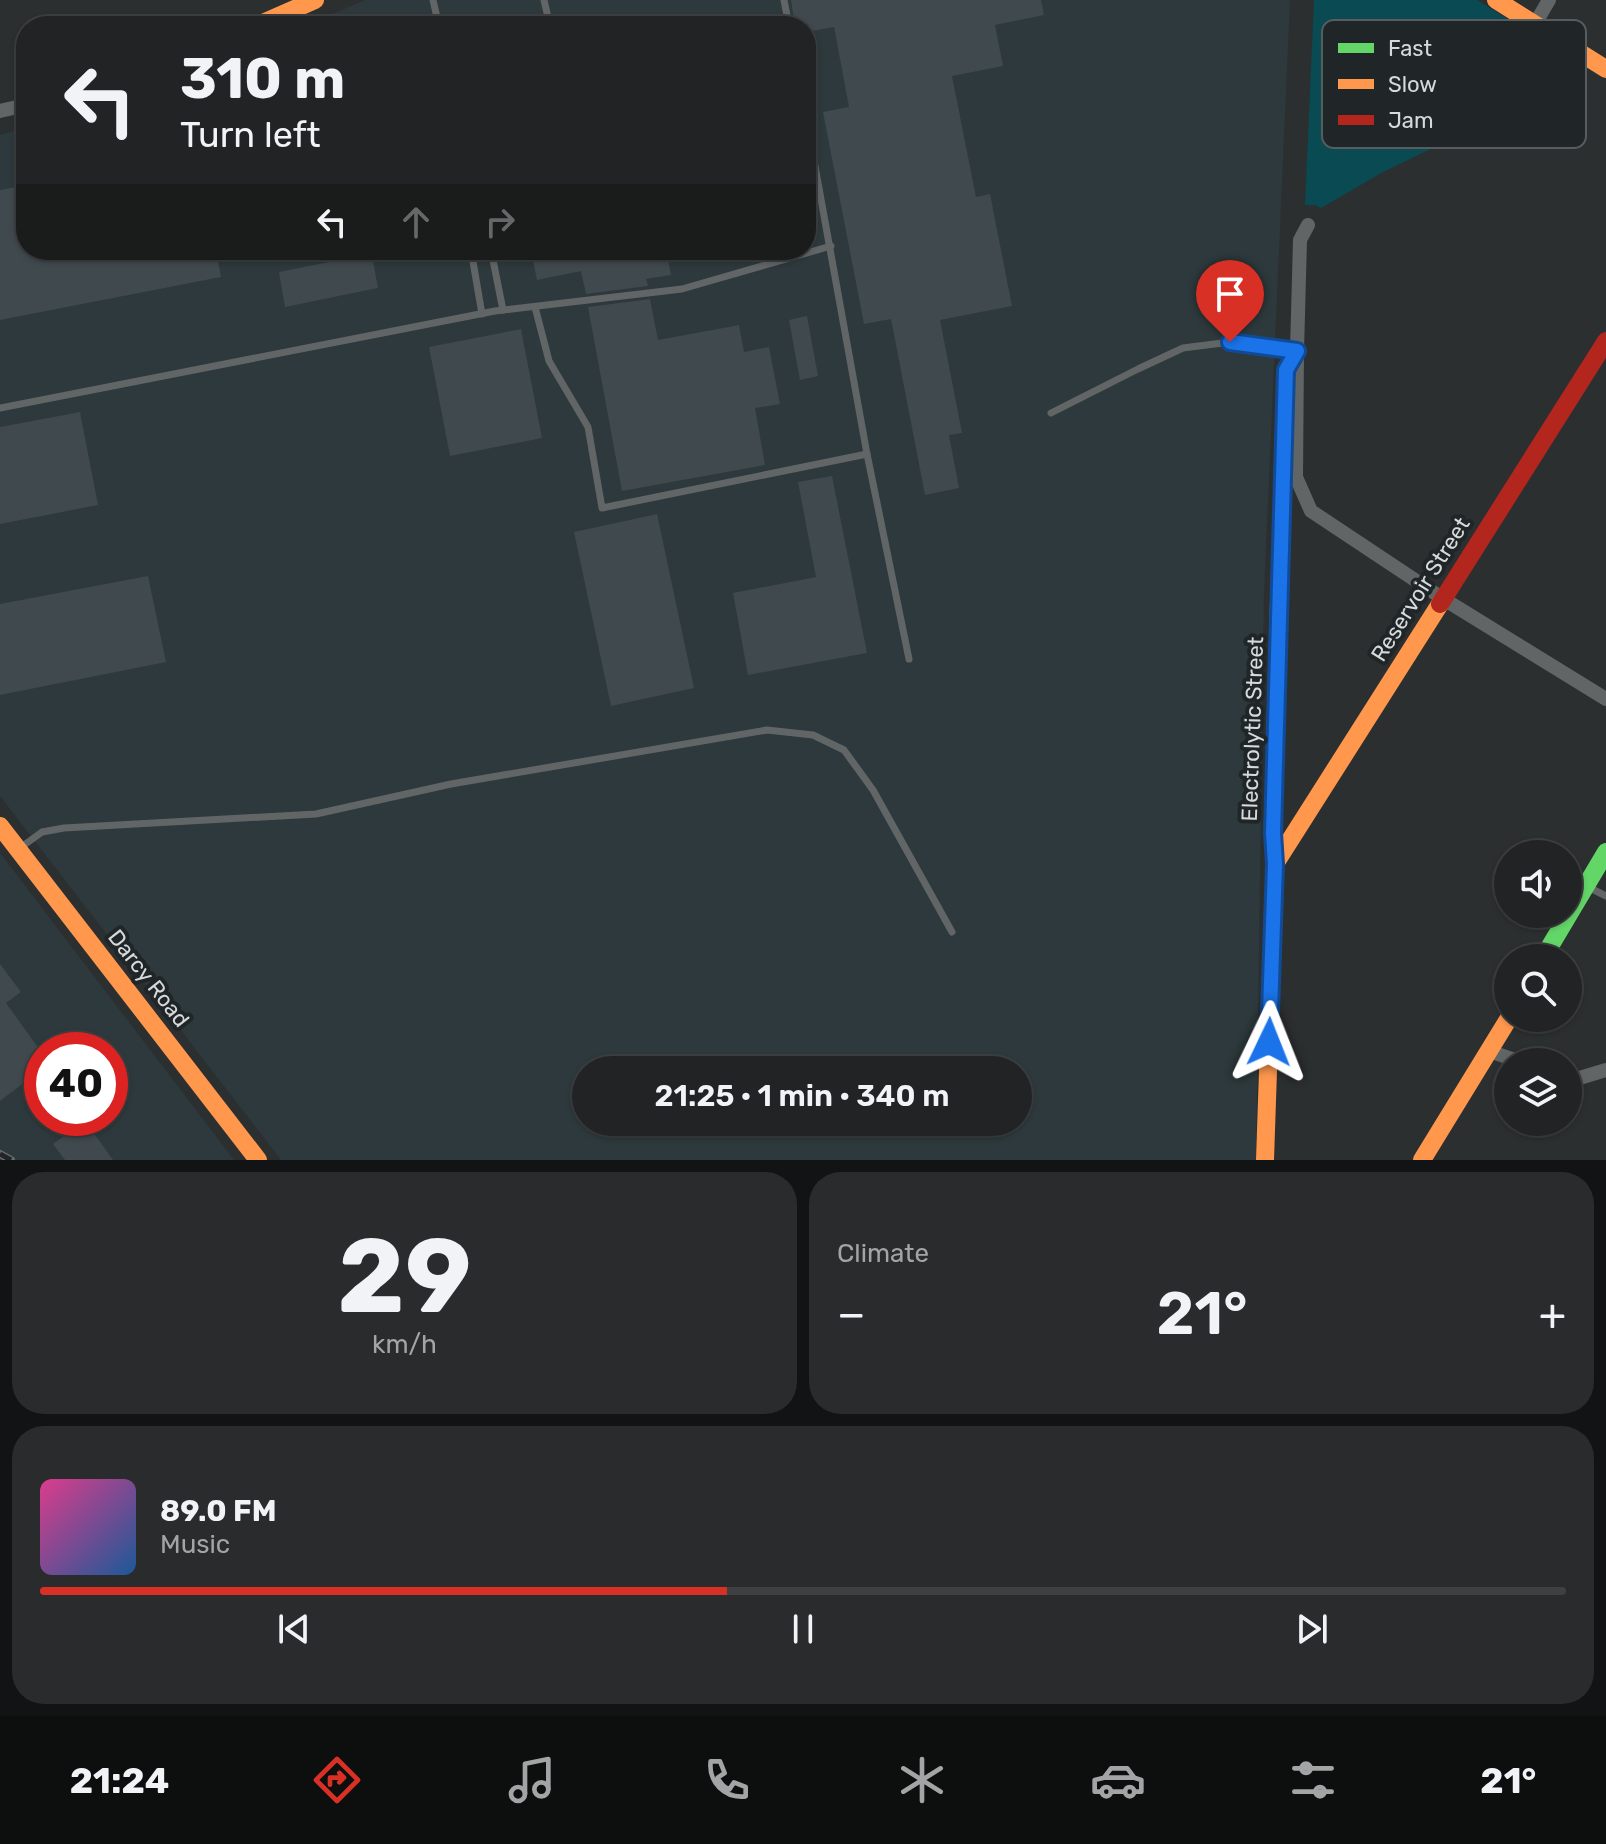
<!DOCTYPE html>
<meta charset="utf-8">
<style>
body{margin:0;font-family:Rubik,sans-serif;background:#292b2c;color:#f1f3f6;height:100vh;display:flex;flex-direction:column;font-size:30px;white-space:nowrap}
*{box-sizing:border-box;margin:0}
p{font-size:26px;color:#a2a4a6}
.icon{flex:none;width:44px;height:44px;fill:none;stroke:currentColor;stroke-width:2;stroke-linecap:round;stroke-linejoin:round}
.map{position:relative;height:1160px;overflow:hidden}
.side{display:flex;flex-direction:column;gap:12px;padding:12px;background:#121314;flex:1}
.side>*{flex:none}
.top-card{position:absolute;left:16px;top:16px;width:800px;height:244px;border-radius:32px;box-shadow:0 2px 6px #0004,0 0 0 2px #3e4041;background:#212324;color:#f1f3f6;overflow:hidden}
.fabs{position:absolute;left:1494px;top:840px;display:grid;gap:16px}
.fabs a{display:grid;place-items:center;width:88px;height:88px;border-radius:50%;background:#212324;box-shadow:0 2px 6px #0004,0 0 0 2px #3e4041;font-size:40px}
.speed{position:absolute;left:24px;top:1032px;display:flex;gap:16px;font-size:40px;font-weight:700;text-align:center}
.speed>*{display:grid;place-content:center;width:104px;height:104px;border-radius:50%;background:#212324;box-shadow:0 2px 6px #0004,0 0 0 2px #3e4041;line-height:1}
.speed .limit{border:12px solid #d22;background:#fff;color:#111}
.pin{position:absolute;display:grid;place-items:center;width:68px;height:68px;color:#fff;margin:-82px -34px;border-radius:50% 50% 50% 0;rotate:-45deg;box-shadow:0 0 8px #0007}
.pin .icon{rotate:45deg}
.me{position:absolute;width:88px;margin:-44px;rotate:2deg;stroke-linejoin:round;filter:drop-shadow(0 0 6px #0008)}
.turn{display:flex;align-items:center;gap:28px;height:168px;padding:0 32px;font-size:36px}
.turn .icon{width:104px;height:104px;stroke-width:2.5}
.turn b{display:block;font-size:56px;line-height:68px}
.lanes{display:flex;align-items:center;height:76px;padding:0 32px;background:#0003;justify-content:center;gap:40px;direction:ltr}
.lanes .off{opacity:.35}
.big{font-size:60px;font-weight:600;line-height:1.1}
.side .tile{flex:1;display:flex;flex-direction:column;justify-content:center;gap:12px;min-width:0;padding:0 28px;border-radius:32px;background:#292b2c}
.side .dial{align-items:center;gap:0}
.dial b{font-size:104px;line-height:1}
.song{display:flex;align-items:center;gap:24px}
.cover{width:96px;height:96px;border-radius:12px;background:linear-gradient(135deg,hsl(330 70% 55%),hsl(210 70% 35%))}
.played{height:8px;border-radius:4px;background:linear-gradient(90deg,#d93025 45%,#3e4041 45%)}
.keys{display:flex;justify-content:space-around;direction:ltr}
.heat{display:flex;justify-content:space-between;align-items:center;font-size:44px;direction:ltr}
.side .tiles{flex:1;display:grid;gap:12px;grid-template-columns:1fr 1fr}
.tile:last-child{grid-column:span 2}
.trip{position:absolute;left:572px;top:1056px;width:460px;height:80px;border-radius:40px;background:#212324;box-shadow:0 2px 6px #0004,0 0 0 2px #3e4041;font-weight:600;line-height:80px;text-align:center}
.tab-bar{display:flex;height:128px;justify-content:space-around;align-items:center;background:#0d0e0e;color:#a2a4a6}
.tab-bar .icon{width:56px;height:56px}
.tab-bar .current{color:#d93025}
.tab-bar b{font-size:36px;color:#f1f3f6}
.map>svg:first-child{display:block}
.built{fill:#2d393c;fill-rule:evenodd}
.green{fill:#094a53}
.building{fill:#40494e}
.lines{fill:none;stroke-linecap:round;stroke-linejoin:round}
.lane{stroke:#626565;stroke-width:7}
.street{stroke:#626565;stroke-width:14}
.fast{stroke:#63d668;stroke-width:18}
.slow{stroke:#ff974d;stroke-width:18}
.jam{stroke:#b3261e;stroke-width:18}
.rail-casing{stroke:#686969;stroke-width:8}
.rail{stroke:#202628;stroke-width:5;stroke-dasharray:15;stroke-linecap:butt}
.route-casing{stroke:#114b97;stroke-width:20}
.route{stroke:#1a73e8;stroke-width:14}
.labels{text-anchor:middle;stroke-width:8;stroke-linejoin:round;paint-order:stroke}
.street-label{font-size:22px;fill:#d6dadb;stroke:#202628}
.key{fill:#202628;stroke:#575c5e;stroke-width:2}
.key-label{font-size:22px;fill:#d6dadb}
</style>
<div class="map">
<svg width="1606" height="1160" viewBox="0 0 1606 1160">
<rect width="100%" height="100%" fill="#2c2f30"/>
<g class="built">
<path d="M365 0H1290L1264 592 1256 1160H281L0 796V135L26 128V250H806V26H305ZM586 1070H1018V1122H586Z"/>
<path d="M0 853 234 1160H0ZM42 1050H110V1118H42Z"/>
</g>
<path class="green" d="M1314 0H1477L1522 28 1503 114 1383 172 1321 208 1315 205H1305Z"/>
<g class="building">
<path d="M791 0H1041L1044 15 995 25 1003 66 952 76 976 197 990 194 1012 306 940 320 962 433 949 435 959 488 925 495 891 319 864 324 823 112 849 107 834 27 806 32V26H795Z"/>
<path d="M26 185V250H216L221 277 0 320V190Z"/>
<path d="M342 250H371L378 288 285 307 279 272 344 259Z"/>
<path d="M531 250H666L671 275 646 279 648 286 586 294 581 271 537 280Z"/>
<path d="M650 299 658 340 739 325 744 352 769 347 780 404 755 408 765 465 622 491 588 307Z"/>
<path d="M807 316 818 376 800 380 789 320Z"/>
<path d="M521 329 542 438 450 456 429 347Z"/>
<path d="M80 412 98 505 0 524V427Z"/>
<path d="M832 476 867 653 748 675 733 593 816 577 798 482Z"/>
<path d="M657 514 694 688 611 706 574 532Z"/>
<path d="M148 576 166 662 0 695V604Z"/>
<path d="M0 964 21 992 6 1003 42 1053V1069L0 1101Z"/>
<path d="M85 1121 113 1160H65L53 1144Z"/>
</g>
<g class="lines">
<g class="lane">
<path d="M433 0 439 26"/>
<path d="M544 0 550 26"/>
<path d="M784 0 789 26"/>
<path d="M806 116 867 454 909 659"/>
<path d="M471 250 482 314"/>
<path d="M491 250 503 310"/>
<path d="M535 307 549 361 588 427 602 508 867 454"/>
<path d="M0 408 495 311 682 289 831 246"/>
<path d="M1051 413 1138 369 1183 348 1230 342 1295 350"/>
<path d="M20 848 42 832 64 828 316 814 451 784 767 730 813 735 844 750 873 790 952 932"/>
<path d="M1590 888 1606 896"/>
</g>
<g class="street">
<path d="M1535 24 1549 0"/>
<path d="M0 111 26 105"/>
<path d="M1308 225 1300 240 1297 351 1296 477 1311 511 1442 598 1606 699"/>
<path d="M1489 1051 1521 1062"/>
<path d="M1568 1078 1573 1080 1606 1070"/>
</g>
<path class="fast" d="M1543 958 1606 852"/>
<g class="slow">
<path d="M1496 0 1606 69"/>
<path d="M256 26 315 0"/>
<path d="M0 826 258 1160"/>
<path d="M1275 864 1440 604"/>
<path d="M1265 1160 1275 864 1273 833 1279 602"/>
<path d="M1422 1160 1509 1018"/>
</g>
<g class="jam">
<path d="M1279 602 1286 370 1297 351"/>
<path d="M1440 604 1606 341"/>
</g>
<g class="rail-casing">
<path id="rail" d="M0 1154 11 1160"/>
</g>
<use href="#rail" class="rail"/>
</g>
<g class="lines">
<g class="route-casing">
<path id="route" d="M1230 342 1297 351 1286 370 1273 833 1275 864 1269 1042"/>
</g>
<use href="#route" class="route"/>
</g>
<g class="labels">
<g class="street-label">
<text transform="translate(1420 589) rotate(-58)" y="8">Reservoir Street</text>
<text transform="translate(1252 729) rotate(-88)" y="8">Electrolytic Street</text>
<text transform="translate(149 978) rotate(52)" y="8">Darcy Road</text>
</g>
</g>
<rect x="1322" y="20" width="264" height="128" rx="12" class="key"/>
<rect x="1338" y="43" width="36" height="10" fill="#63d668"/>
<rect x="1338" y="79" width="36" height="10" fill="#ff974d"/>
<rect x="1338" y="115" width="36" height="10" fill="#b3261e"/>
<g class="key-label">
<text x="1388" y="56">Fast</text>
<text x="1388" y="92">Slow</text>
<text x="1388" y="128">Jam</text>
</g>
</svg>
<div class="fabs">
<a><svg class="icon" aria-label="sound" viewBox="0 0 24 24"><path d="M4 9h4l5-4v14l-5-4H4zM17 9q2 3 0 6"/></svg></a>
<a><svg class="icon" aria-label="search" viewBox="0 0 24 24"><circle cx="10" cy="10" r="6"/><path d="M15 15l6 6"/></svg></a>
<a><svg class="icon" aria-label="layers" viewBox="0 0 24 24"><path d="M12 4l9 5-9 5-9-5zM3 14l9 5 9-5"/></svg></a>
</div>
<div class="speed"><div class="limit">40</div></div>
<div class="pin" style="left:1230px;top:342px;background:#d93025"><svg class="icon" aria-label="arrive" viewBox="0 0 24 24"><path d="M6 21V4h12l-3 4 3 4H6"/></svg></div>
<svg class="me" style="left:1269px;top:1042px" viewBox="-20 -20 40 40"><path d="M0-17L14 15 0 8-14 15z" fill="#1a73e8" stroke="#fff" stroke-width="4"/></svg>
<div class="trip">21:25 · 1 min · 340 m</div>
<div class="top-card">
<div class="turn"><svg class="icon" aria-label="left" viewBox="0 0 24 24"><path d="M17 20v-9H6M10 6l-5 5 5 5"/></svg><div><b>310 m</b>Turn left</div></div>
<div class="lanes"><svg class="icon" aria-label="left" viewBox="0 0 24 24"><path d="M17 20v-9H6M10 6l-5 5 5 5"/></svg><svg class="icon off" aria-label="ahead" viewBox="0 0 24 24"><path d="M12 20V5M6 11l6-6 6 6"/></svg><svg class="icon off" aria-label="right" viewBox="0 0 24 24"><path d="M7 20v-9h11M14 6l5 5-5 5"/></svg></div>
</div>
</div>
<section class="side">
<div class="tiles">
<div class="tile dial"><b>29</b><p>km/h</p></div>
<div class="tile"><p>Climate</p>
<div class="heat"><a>−</a><b class="big">21°</b><a>+</a></div>
</div>
<div class="tile">
<div class="song"><i class="cover"></i><div><b>89.0 FM</b><p>Music</p></div></div>
<div class="played"></div>
<div class="keys"><svg class="icon" aria-label="previous" viewBox="0 0 24 24"><path d="M18 5L8 12l10 7zM5 5v14"/></svg><svg class="icon" aria-label="pause" viewBox="0 0 24 24"><path d="M8 5v14M16 5v14"/></svg><svg class="icon" aria-label="next" viewBox="0 0 24 24"><path d="M6 5l10 7-10 7zM19 5v14"/></svg></div>
</div>
</div>
</section>
<nav class="tab-bar">
<b>21:24</b>
<svg class="icon current" aria-label="directions" viewBox="0 0 24 24"><path d="M12 3l9 9-9 9-9-9zM9 14v-3h6M13 9l2 2-2 2"/></svg>
<svg class="icon" aria-label="music" viewBox="0 0 24 24"><path d="M9 18V5l10-2v13"/><circle cx="6" cy="18" r="3"/><circle cx="16" cy="16" r="3"/></svg>
<svg class="icon" aria-label="phone" viewBox="0 0 24 24"><path d="M5 4h4l2 5-3 2q2 4 5 5l2-3 5 2v4C11 20 4 13 5 4z"/></svg>
<svg class="icon" aria-label="climate" viewBox="0 0 24 24"><path d="M12 3v18M4 7l16 10M4 17L20 7"/></svg>
<svg class="icon" aria-label="car" viewBox="0 0 24 24"><path d="M5 17H2v-5l4-1 3-4h7l3 4 3 1v5h-3M9 17h6M6 11h13"/><circle cx="7" cy="17" r="2"/><circle cx="17" cy="17" r="2"/></svg>
<svg class="icon" aria-label="filters" viewBox="0 0 24 24"><path d="M4 7h16M4 17h16"/><circle cx="9" cy="7" r="2"/><circle cx="15" cy="17" r="2"/></svg>
<b>21°</b>
</nav>
